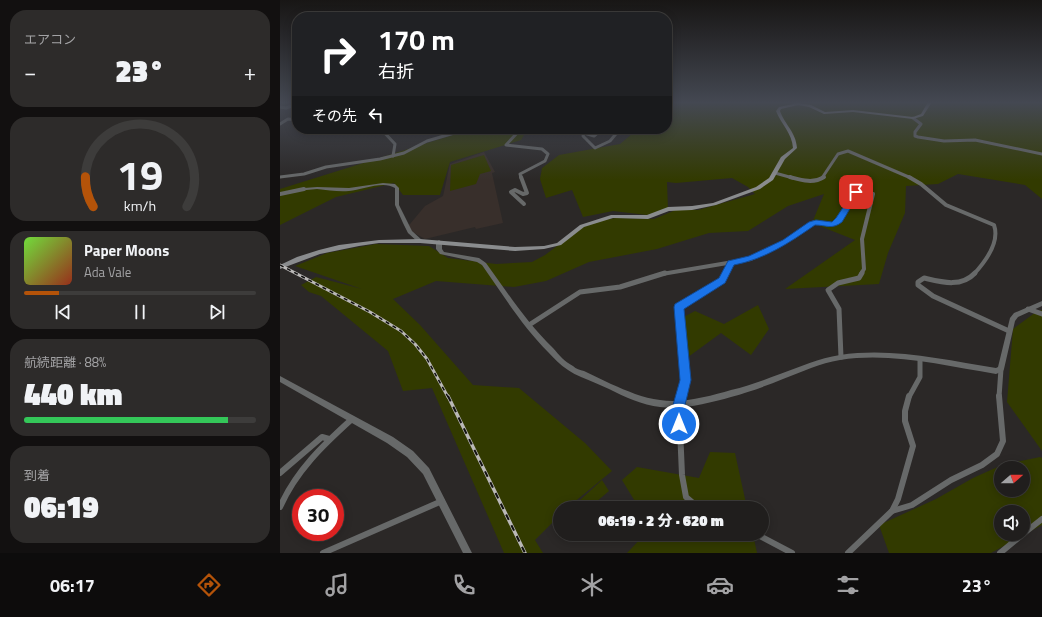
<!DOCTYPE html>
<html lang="ja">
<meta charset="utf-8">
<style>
body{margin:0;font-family:"Titillium Web","Noto Sans JP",sans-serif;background:#2d2b2a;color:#f1f3f6;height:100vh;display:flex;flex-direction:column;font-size:15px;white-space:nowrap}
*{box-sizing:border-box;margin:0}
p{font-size:13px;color:#a2a2a4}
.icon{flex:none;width:22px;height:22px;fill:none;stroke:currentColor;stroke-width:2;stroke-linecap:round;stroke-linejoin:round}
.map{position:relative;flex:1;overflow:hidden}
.drawer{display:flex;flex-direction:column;gap:10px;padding:10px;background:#121010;width:280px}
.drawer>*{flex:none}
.hud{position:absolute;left:12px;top:12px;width:380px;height:122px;border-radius:16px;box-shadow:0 2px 10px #0003,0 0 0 1px #3d3c3b;background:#202124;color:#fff;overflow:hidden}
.needle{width:26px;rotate:70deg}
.fabs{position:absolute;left:714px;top:461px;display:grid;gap:8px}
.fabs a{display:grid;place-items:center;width:36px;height:36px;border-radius:50%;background:#201e1d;box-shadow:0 2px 10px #0003,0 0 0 1px #3d3c3b;font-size:20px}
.speed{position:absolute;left:12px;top:489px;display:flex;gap:8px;font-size:20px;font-weight:700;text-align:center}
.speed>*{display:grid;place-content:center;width:52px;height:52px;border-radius:50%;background:#201e1d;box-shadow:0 2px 10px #0003,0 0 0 1px #3d3c3b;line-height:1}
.speed .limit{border:6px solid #d22;background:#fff;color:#111}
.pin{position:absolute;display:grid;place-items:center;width:34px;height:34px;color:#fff;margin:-17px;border-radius:8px;box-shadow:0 2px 6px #0006}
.me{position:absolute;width:44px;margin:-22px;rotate:0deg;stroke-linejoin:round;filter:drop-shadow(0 0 3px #0008)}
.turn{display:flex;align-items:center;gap:14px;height:84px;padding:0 20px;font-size:18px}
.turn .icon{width:52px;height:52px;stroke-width:2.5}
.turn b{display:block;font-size:28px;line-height:34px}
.then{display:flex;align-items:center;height:38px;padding:0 20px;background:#0003;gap:8px;font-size:15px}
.big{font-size:30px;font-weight:800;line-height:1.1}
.drawer .card{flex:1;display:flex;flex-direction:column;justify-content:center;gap:6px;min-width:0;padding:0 14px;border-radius:16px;background:#2d2b2a}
.drawer .dial{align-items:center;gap:0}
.dial svg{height:104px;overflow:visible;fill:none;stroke:#3d3c3b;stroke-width:7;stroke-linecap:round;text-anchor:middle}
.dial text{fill:#f1f3f6;stroke:none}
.song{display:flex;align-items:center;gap:12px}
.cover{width:48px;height:48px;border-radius:6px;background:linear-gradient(135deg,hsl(100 70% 55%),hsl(10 70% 35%))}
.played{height:4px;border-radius:2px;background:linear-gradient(90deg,#b45309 15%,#3d3c3b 15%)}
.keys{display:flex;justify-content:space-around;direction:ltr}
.heat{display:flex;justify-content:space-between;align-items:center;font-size:22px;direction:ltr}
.charge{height:6px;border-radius:3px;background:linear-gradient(90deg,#34c759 88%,#3d3c3b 0)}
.trip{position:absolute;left:273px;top:501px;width:216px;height:40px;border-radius:20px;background:#201e1d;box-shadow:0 2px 10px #0003,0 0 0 1px #3d3c3b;font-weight:800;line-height:40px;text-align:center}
.dock{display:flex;height:64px;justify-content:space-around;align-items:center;background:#0d0c0c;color:#a2a2a4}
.dock .icon{width:28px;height:28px}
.dock .current{color:#b45309}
.dock b{font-size:18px;color:#f1f3f6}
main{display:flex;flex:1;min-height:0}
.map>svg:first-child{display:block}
.built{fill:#382f2b}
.green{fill:#323a00;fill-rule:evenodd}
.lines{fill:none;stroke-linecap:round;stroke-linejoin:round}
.minor-far3{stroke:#676969;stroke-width:3}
.minor-far2{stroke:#676969;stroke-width:4}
.minor-far1{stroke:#676969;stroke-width:5}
.minor{stroke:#676969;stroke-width:6}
.tertiary{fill:#676969;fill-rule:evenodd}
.secondary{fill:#8a8c8e;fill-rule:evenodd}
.rail-far1-casing{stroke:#bab8b7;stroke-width:3}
.rail-casing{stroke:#bab8b7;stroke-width:3.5}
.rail-far1{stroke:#121111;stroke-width:1.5;stroke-dasharray:4;stroke-linecap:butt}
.rail{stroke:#121111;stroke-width:2;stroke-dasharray:6;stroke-linecap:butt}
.route{fill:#1a73e8;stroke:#114b97}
</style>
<main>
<section class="drawer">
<div class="card"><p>エアコン</p>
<div class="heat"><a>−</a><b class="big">23°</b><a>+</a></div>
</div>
<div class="card dial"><svg viewBox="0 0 100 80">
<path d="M14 69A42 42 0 1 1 86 69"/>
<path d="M14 69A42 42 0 0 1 8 46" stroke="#b45309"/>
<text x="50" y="56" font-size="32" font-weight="700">19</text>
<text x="50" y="72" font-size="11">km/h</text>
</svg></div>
<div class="card">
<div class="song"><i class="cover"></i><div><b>Paper Moons</b><p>Ada Vale</p></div></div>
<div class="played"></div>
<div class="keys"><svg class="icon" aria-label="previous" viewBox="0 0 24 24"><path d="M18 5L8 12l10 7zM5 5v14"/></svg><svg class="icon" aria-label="pause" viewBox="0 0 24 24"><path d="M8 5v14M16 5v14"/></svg><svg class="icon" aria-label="next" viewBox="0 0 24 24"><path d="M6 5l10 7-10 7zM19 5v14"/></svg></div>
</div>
<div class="card"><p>航続距離 · 88%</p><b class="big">440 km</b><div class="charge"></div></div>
<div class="card"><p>到着</p><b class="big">06:19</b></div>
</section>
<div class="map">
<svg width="762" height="553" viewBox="0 0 762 553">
<rect width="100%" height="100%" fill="#2b2827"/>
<path class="built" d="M204 152 215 172 212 173 223 223 196 229 195 227 145 239 134 233 126 226 130 224 145 206 163 196 170 164Z"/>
<g class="green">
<path d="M387 102H762V199L745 185 678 174 658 184 626 186 625 213 608 253 599 284 505 289 575 240 532 223 544 194 508 206 468 231 429 233 377 249 309 262 266 281 234 287 156 281 113 299 140 325 193 385 239 388 305 443 332 471 287 508H280V515L255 540 263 553H224L152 388 123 391 108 351 52 305 41 296 29 292 21 285 36 277 82 289 15 266 47 253 96 244 149 246 168 258 216 264 252 262 265 255 309 222 336 218 374 219 398 209 418 210 475 194 468 187 452 178 396 183 387 182 388 209 367 215 333 211 303 217 292 190 266 198 260 179 262 168 279 155 340 144 358 129H387Z"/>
<path d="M192 129H251L247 130 241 140 170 162 160 195H123L114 183 56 197 0 225V189Z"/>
<path d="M204 155 211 171 200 174 196 184 170 191 171 165Z"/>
<path d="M478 305 489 329 471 355 441 333 404 360 396 321 415 311 444 324Z"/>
<path d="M762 310V451L727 402 733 329 756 312Z"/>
<path d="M430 452 455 453 467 508H359L342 480 357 467 419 478Z"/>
<path d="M760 457 762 458V525L711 553H609L599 525 656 499 693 478 722 465ZM721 468H743V490H721ZM721 512H743V534H721Z"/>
<path d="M322 480 329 491 309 508H303L299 501Z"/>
<path d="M365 534H473L477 553H347Z"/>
</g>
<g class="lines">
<g class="minor-far3">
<path d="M512 102 518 104"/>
<path d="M0 107 6 108 17 104"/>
<path d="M633 118 641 124 635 132V136L638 137 664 141 695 140 762 154"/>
<path d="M0 124 8 119 17 120"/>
<path d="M29 129 30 131 41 129"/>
<path d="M101 129 115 144 113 156"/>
<path d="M232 129 240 132 252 129"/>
<path d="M305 129 303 136 315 148 330 141 340 129"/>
<path d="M238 132 226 145 262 149 268 154 265 161 240 174 241 178"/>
<path d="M304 133 314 136 322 129"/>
<path d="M495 173 513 178"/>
<path d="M0 177 24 174 46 167 100 159 124 153 147 141 188 129"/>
<path d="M542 178 558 154 568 151 631 178"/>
</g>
<g class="minor-far2">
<path d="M241 177 247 193 243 194 235 190 231 192 244 204"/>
<path d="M510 177C521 180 533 184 544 177"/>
<path d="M629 177 641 184 666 205 714 225C720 242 705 262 694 274"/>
<path d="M0 194 24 189"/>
<path d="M382 274 471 259 514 237 532 223 537 222 550 225 555 223 559 220 574 195 581 191 593 194 582 239 584 269 581 274"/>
<path d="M445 274 451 263"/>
</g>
<g class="minor-far1">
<path d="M695 273C681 288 661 282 644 278L638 282V285L653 296 729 331"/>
<path d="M748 309 762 314"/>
<path d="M249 325 300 292 340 287 385 273"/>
<path d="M561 357 559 309 548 290 558 283 579 278 582 273"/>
<path d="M401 397 405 380 398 310C412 295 438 289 446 273"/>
<path d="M629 397 640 377V360"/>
<path d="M719 397 721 369"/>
</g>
<g class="minor">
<path d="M401 396 399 405 402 475 406 497 419 508"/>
<path d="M0 473 42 437 49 439"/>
<path d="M0 507C16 471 43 445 72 419"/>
<path d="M612 511 632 505 671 480 702 465 717 454 723 441 719 396"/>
<path d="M476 534 512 553"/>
<path d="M743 534 762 519"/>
<path d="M43 553 162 501"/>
<path d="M568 553 612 511 618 499 633 446 625 421V411L629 396"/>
<path d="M720 553 743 534"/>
</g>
<g class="tertiary">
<path d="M103 183 115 184 119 188V205L132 231 143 241 144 242 143 243H139L128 233 123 223 115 205V188C103 180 82 190 69 191 58 192 48 190 37 189 32 189 26 191 22 189L24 188 37 187 69 188Z"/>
<path d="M159 240 162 242V249L164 252 199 258 206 263C227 292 247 323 273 348 279 355 285 362 293 366 296 369 300 370 304 371 313 375 322 380 331 384 347 391 363 398 380 400 402 404 430 396 451 390 468 386 484 380 500 374 520 367 539 358 560 355 612 347 665 360 716 368L718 367 730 318 734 313 762 301V306L738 317 735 321 724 369 723 371 716 374C665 366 612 352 560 360 540 363 522 372 503 379 486 386 469 392 451 397 430 403 402 410 380 407 362 405 345 397 329 389 320 385 311 381 301 377 297 375 292 373 288 370 280 365 274 358 268 352 242 326 223 295 202 265L197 262 160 254 156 249V242Z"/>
<path d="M0 376 113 437 133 451 149 468 192 553H183L143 474 127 457 107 443 0 382Z"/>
</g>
<path class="secondary" d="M648 102H652L643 116 633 119 573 112 544 114 529 107 518 105 501 109 500 111C505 125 516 132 517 148L505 159 493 180 480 189 436 205 412 210 389 211 368 219 333 218 304 227 281 245 264 249 235 251 140 243H99L79 246 40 254 0 269V265L17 257 39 250 59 245 99 240 140 239 235 247 264 246 277 243 300 225 331 215H367L388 207 412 206 433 203 476 187 489 178 501 157 513 148C512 133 501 124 496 111L499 107 518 103 531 105 545 112 573 110 633 117 641 114Z"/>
<g class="rail-far1-casing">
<path id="rail-far1" d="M0 265 90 312 121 331 135 344 147 359 168 397"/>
</g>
<g class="rail-casing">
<path id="rail" d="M168 396 245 553"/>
</g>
<use href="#rail-far1" class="rail-far1"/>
<use href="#rail" class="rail"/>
</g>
<linearGradient id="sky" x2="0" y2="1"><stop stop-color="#181615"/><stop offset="0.57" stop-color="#444852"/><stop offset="1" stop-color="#444852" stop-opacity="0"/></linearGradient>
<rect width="762" height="180" fill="url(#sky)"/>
<path class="route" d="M576 190 580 192 562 222C552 230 546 225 535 225 509 243 485 259 454 265L445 283 404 309 411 380 405 405V424L403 428 399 430 395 428 393 424V405L400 380 394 307 395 304 439 278 448 261 469 256 503 240 529 222 536 220 552 222 556 218 574 191Z"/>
</svg>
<div class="fabs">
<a><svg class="needle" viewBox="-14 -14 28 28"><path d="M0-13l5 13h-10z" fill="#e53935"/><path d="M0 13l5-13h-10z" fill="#a2a2a4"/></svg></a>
<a><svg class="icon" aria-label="sound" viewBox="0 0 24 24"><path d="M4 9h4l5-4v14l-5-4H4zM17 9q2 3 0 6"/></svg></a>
</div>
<div class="speed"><div class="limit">30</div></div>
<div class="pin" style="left:576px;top:192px;background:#d93025"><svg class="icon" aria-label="arrive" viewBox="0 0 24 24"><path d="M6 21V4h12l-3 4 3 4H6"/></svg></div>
<svg class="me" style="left:399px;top:424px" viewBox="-20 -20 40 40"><circle r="17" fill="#1a73e8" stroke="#fff" stroke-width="3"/><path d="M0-11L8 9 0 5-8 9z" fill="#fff"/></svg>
<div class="trip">06:19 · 2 分 · 620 m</div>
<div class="hud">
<div class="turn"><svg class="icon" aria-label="right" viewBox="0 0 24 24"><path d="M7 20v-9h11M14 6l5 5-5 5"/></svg><div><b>170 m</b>右折</div></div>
<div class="then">その先<svg class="icon" aria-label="left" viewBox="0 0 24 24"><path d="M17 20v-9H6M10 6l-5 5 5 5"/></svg></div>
</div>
</div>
</main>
<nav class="dock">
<b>06:17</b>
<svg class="icon current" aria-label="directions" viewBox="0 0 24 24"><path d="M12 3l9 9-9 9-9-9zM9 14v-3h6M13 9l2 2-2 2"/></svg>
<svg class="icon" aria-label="music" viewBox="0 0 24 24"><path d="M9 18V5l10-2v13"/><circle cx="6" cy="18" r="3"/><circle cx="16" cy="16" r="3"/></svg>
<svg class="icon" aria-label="phone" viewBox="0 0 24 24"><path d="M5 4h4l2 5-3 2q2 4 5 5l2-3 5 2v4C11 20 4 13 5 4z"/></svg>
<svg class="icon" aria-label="climate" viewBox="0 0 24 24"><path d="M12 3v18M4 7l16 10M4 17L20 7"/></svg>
<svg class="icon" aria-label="car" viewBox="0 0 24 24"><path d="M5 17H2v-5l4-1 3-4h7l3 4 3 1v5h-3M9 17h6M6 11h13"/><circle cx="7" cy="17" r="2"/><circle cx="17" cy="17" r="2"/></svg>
<svg class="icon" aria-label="filters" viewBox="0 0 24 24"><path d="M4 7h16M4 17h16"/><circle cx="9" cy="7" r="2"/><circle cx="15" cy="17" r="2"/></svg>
<b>23°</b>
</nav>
